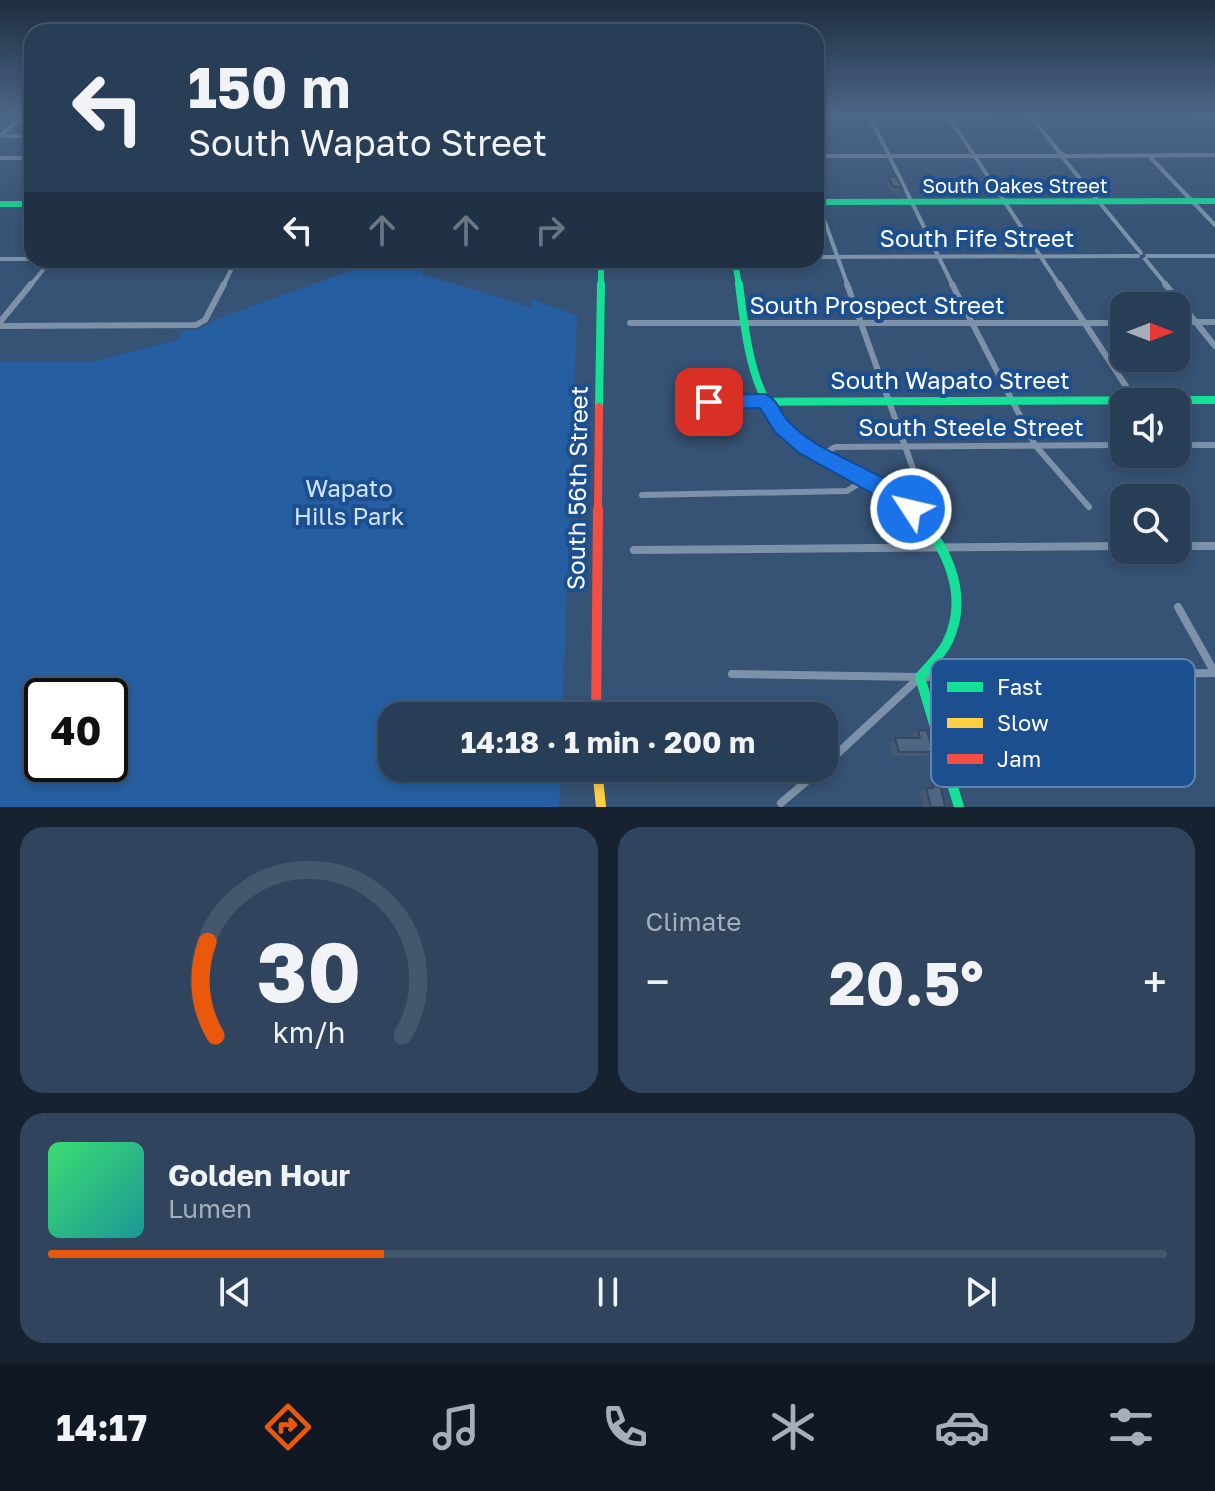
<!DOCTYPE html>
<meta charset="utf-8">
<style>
body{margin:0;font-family:"Golos Text",sans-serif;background:#30455d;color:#f1f3f6;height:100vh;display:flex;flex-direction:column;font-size:30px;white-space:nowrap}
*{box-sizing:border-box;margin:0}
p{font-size:26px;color:#a5aeba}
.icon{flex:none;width:44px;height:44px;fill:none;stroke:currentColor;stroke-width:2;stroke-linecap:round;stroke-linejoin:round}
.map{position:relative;height:807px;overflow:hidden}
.drawer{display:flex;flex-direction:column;gap:20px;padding:20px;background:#162230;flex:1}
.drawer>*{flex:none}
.banner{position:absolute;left:24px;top:24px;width:800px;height:244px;border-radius:24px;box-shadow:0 4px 12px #0003,0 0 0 2px #44576d;background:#283e57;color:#f1f3f6;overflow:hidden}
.needle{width:52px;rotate:90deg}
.fabs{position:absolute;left:1110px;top:292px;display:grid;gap:16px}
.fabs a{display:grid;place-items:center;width:80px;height:80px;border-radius:16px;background:#283e57;box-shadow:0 4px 12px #0003,0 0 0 2px #44576d;font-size:40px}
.speed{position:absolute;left:24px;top:678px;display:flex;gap:16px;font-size:40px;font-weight:700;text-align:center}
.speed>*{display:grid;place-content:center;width:104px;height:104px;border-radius:50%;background:#283e57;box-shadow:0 4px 12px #0003,0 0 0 2px #44576d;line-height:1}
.speed .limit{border:4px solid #111;border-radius:12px;background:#fff;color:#111}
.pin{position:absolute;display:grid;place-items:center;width:68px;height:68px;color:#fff;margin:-34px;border-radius:16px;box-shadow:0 4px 12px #0006}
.me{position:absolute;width:88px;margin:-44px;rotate:305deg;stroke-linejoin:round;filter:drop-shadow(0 0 6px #0008)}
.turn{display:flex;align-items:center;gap:28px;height:168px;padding:0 32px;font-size:36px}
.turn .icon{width:104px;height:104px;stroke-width:2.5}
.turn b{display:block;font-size:56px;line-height:68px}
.lanes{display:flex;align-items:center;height:76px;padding:0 32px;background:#0003;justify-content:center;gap:40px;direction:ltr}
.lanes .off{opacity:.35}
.big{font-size:60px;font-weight:700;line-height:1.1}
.drawer .widget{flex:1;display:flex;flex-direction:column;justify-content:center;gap:12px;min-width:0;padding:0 28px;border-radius:24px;background:#30455d}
.drawer .dial{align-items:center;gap:0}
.dial svg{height:208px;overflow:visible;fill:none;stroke:#44576d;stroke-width:7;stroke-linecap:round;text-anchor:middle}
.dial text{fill:#f1f3f6;stroke:none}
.song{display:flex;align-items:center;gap:24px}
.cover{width:96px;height:96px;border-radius:12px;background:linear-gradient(135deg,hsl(140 70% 55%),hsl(180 70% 35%))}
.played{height:8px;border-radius:4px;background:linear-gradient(90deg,#ea580c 30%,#44576d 30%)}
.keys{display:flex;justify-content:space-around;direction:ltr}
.heat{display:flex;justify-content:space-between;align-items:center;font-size:44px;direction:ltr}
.drawer .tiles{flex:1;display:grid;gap:20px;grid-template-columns:1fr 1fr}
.widget:last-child{grid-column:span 2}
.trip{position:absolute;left:378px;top:702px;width:460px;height:80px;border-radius:24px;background:#283e57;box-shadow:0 4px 12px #0003,0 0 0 2px #44576d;font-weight:700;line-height:80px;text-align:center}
.menu{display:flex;height:128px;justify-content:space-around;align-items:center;background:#101923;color:#a5aeba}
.menu .icon{width:56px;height:56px}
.menu .on{color:#ea580c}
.menu b{font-size:36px;color:#f1f3f6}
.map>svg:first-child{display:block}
.green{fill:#265fa1;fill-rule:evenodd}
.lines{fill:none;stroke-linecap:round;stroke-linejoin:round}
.street-far2{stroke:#7d92a8;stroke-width:4}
.street-far1{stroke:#7d92a8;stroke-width:6}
.street{stroke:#7d92a8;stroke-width:8}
.fast-far2{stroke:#16e098;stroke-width:6}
.fast-far1{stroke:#16e098;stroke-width:8}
.fast{stroke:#16e098;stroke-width:10}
.slow{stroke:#ffcf43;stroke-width:10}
.jam-far1{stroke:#f24e42;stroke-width:8}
.jam{stroke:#f24e42;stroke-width:10}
.wall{fill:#455971}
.building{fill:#506783;stroke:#38485c;stroke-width:2}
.route{fill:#1a73e8;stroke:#114b97;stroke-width:2}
.labels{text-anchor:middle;stroke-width:8;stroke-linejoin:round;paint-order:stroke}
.far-street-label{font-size:20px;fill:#fff;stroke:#1b4f8f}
.street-label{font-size:24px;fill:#fff;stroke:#1b4f8f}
.park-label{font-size:24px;fill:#cfe3fa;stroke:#1b4f8f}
.key{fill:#1b4f8f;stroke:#5f84b1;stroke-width:2}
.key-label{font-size:22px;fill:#fff}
</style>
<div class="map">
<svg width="1215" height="807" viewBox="0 0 1215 807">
<rect width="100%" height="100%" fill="#365274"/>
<path class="green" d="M424 266 422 274 531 307 532 299 577 316 562 716H392V768H561L559 807H0V362H91L177 340 182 331 202 328 214 320 361 267ZM42 696H110V764H42Z"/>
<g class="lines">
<g class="street-far2">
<path d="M1030 115 1060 153"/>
<path d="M816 117 989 116"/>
<path d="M870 117 953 286"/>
<path d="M949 117 1060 286"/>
<path d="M1195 117H1215"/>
<path d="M0 136 24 115"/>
<path d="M0 136H32"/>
<path d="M1060 153 1066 156H1057Z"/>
<path d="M816 156H1057"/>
<path d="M1066 156 1215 155"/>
<path d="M1149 156 1215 225"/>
<path d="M0 158H32"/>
<path d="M1063 158 1141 253"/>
<path d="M816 197 848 286"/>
<path d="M1147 256H1215"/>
<path d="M816 257 1138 256"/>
<path d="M0 259H32"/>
<path d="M1145 259 1167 286"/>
<path d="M30 286 51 260"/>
<path d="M223 286 236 260"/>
</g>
<g class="street-far1">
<path d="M847 284 926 505 918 511"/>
<path d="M952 284 1035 445 1089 507"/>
<path d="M1059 284 1135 400"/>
<path d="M1165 284 1215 346"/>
<path d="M0 322 31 284"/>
<path d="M1176 322H1215"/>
<path d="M630 323H1124"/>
<path d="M0 326 196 325 205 320 224 284"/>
<path d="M1176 445H1215"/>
<path d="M820 456 835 447 1124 445"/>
<path d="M642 495 847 491 866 479"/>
</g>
<g class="street">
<path d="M916 513 921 509"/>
<path d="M1176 546H1215"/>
<path d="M634 550 1124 546"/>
<path d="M1178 607 1215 673"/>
<path d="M732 674 920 677 1215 673"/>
<path d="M824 766 920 677"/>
<path d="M781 803 822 768"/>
</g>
<g class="fast-far2">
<path d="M816 202 1215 201"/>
<path d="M0 204H32"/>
<path d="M735 260 739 286"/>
<path d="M601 286V260"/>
</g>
<g class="fast-far1">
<path d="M739 284C749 360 753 421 829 460 858 475 888 488 912 511"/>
<path d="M685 402 1215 400"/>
<path d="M599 407 601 284"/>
</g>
<path class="fast" d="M910 509C946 542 971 595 947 643 940 656 929 666 920 677L959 807"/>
<path class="slow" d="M597 768 601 807"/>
<path class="jam-far1" d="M598 511 599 407"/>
<path class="jam" d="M596 716 598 509"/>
</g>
<g class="wall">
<path d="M888 177 902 188 899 195 891 193 886 183Z"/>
<path d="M918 730 933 752 926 756H892L889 743 895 738H912L911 734Z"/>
<path d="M932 785 945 807H923L919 792Z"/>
</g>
<g class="building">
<path d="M896 176 902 188 893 186 888 177Z"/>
<path d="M918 730 927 731 933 752H899L895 738H920Z"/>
<path d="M932 785 941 788 945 807H931L926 788H933Z"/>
</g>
<linearGradient id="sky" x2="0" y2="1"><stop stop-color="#1e2d40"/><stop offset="0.5" stop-color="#4c6688"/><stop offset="1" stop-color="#4c6688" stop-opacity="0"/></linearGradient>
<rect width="1215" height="228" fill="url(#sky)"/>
<path class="route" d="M765 394C777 398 780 412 788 421 795 428 804 436 812 441 838 459 909 483 922 509L919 516 911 518 904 516 877 496 799 453 775 432 760 408 709 409 700 402 709 395Z"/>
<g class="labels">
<g class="far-street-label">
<text x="1015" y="193">South Oakes Street</text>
</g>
<g class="street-label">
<text x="977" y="247">South Fife Street</text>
<text x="877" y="314">South Prospect Street</text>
<text x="950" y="389">South Wapato Street</text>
<text x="971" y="436">South Steele Street</text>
<text transform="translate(578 488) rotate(-89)" y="8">South 56th Street</text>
</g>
<g class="park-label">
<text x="349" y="497">Wapato<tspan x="349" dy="28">Hills Park</tspan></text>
</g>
</g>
<rect x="931" y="659" width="264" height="128" rx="12" class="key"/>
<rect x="947" y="682" width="36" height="10" fill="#16e098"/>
<rect x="947" y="718" width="36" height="10" fill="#ffcf43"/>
<rect x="947" y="754" width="36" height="10" fill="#f24e42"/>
<g class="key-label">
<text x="997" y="695">Fast</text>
<text x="997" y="731">Slow</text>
<text x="997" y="767">Jam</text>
</g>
</svg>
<div class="fabs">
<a><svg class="needle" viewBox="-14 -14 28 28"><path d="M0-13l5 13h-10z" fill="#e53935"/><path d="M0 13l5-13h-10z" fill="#a5aeba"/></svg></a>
<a><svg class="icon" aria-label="sound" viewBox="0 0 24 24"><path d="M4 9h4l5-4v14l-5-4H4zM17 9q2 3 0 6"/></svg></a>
<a><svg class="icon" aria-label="search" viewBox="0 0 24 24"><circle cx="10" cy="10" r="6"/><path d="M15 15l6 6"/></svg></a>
</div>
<div class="speed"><div class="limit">40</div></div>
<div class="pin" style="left:709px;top:402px;background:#d93025"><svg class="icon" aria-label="arrive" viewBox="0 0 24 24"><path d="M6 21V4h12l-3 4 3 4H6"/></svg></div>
<svg class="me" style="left:911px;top:509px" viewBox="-20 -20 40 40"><circle r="17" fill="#1a73e8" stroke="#fff" stroke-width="3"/><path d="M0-11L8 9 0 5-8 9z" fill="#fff"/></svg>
<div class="trip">14:18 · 1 min · 200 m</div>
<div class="banner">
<div class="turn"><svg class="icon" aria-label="left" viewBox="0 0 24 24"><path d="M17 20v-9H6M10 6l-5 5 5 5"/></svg><div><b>150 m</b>South Wapato Street</div></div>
<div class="lanes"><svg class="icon" aria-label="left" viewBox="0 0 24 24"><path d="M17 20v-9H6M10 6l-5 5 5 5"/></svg><svg class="icon off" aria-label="ahead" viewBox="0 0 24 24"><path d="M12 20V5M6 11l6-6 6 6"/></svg><svg class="icon off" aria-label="ahead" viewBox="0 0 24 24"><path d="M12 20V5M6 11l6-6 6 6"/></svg><svg class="icon off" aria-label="right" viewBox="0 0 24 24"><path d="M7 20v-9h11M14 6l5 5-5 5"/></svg></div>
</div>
</div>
<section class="drawer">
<div class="tiles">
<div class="widget dial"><svg viewBox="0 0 100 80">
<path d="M14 69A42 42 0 1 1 86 69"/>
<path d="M14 69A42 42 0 0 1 11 33" stroke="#ea580c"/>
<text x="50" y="56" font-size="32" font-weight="700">30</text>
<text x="50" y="72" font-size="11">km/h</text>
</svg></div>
<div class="widget"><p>Climate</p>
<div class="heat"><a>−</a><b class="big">20.5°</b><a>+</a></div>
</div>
<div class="widget">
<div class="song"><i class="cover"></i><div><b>Golden Hour</b><p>Lumen</p></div></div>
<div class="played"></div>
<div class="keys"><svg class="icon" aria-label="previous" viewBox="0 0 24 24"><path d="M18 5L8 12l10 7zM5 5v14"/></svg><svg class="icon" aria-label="pause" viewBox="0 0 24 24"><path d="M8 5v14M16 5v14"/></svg><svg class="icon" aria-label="next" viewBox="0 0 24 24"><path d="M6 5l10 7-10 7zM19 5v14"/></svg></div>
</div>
</div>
</section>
<nav class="menu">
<b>14:17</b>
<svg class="icon on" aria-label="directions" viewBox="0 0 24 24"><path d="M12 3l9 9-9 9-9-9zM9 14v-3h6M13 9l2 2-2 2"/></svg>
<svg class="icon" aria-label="music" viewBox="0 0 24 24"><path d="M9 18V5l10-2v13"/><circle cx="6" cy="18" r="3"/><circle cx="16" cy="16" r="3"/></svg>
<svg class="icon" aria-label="phone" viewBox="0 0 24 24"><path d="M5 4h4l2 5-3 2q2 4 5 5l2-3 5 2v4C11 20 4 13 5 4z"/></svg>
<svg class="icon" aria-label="climate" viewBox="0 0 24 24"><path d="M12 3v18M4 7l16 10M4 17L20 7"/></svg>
<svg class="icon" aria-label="car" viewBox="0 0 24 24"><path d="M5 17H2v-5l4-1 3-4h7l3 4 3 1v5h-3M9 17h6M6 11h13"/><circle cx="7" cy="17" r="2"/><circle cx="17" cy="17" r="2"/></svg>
<svg class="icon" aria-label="filters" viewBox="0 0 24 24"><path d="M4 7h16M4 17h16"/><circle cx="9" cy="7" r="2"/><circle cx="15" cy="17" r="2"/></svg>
</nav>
